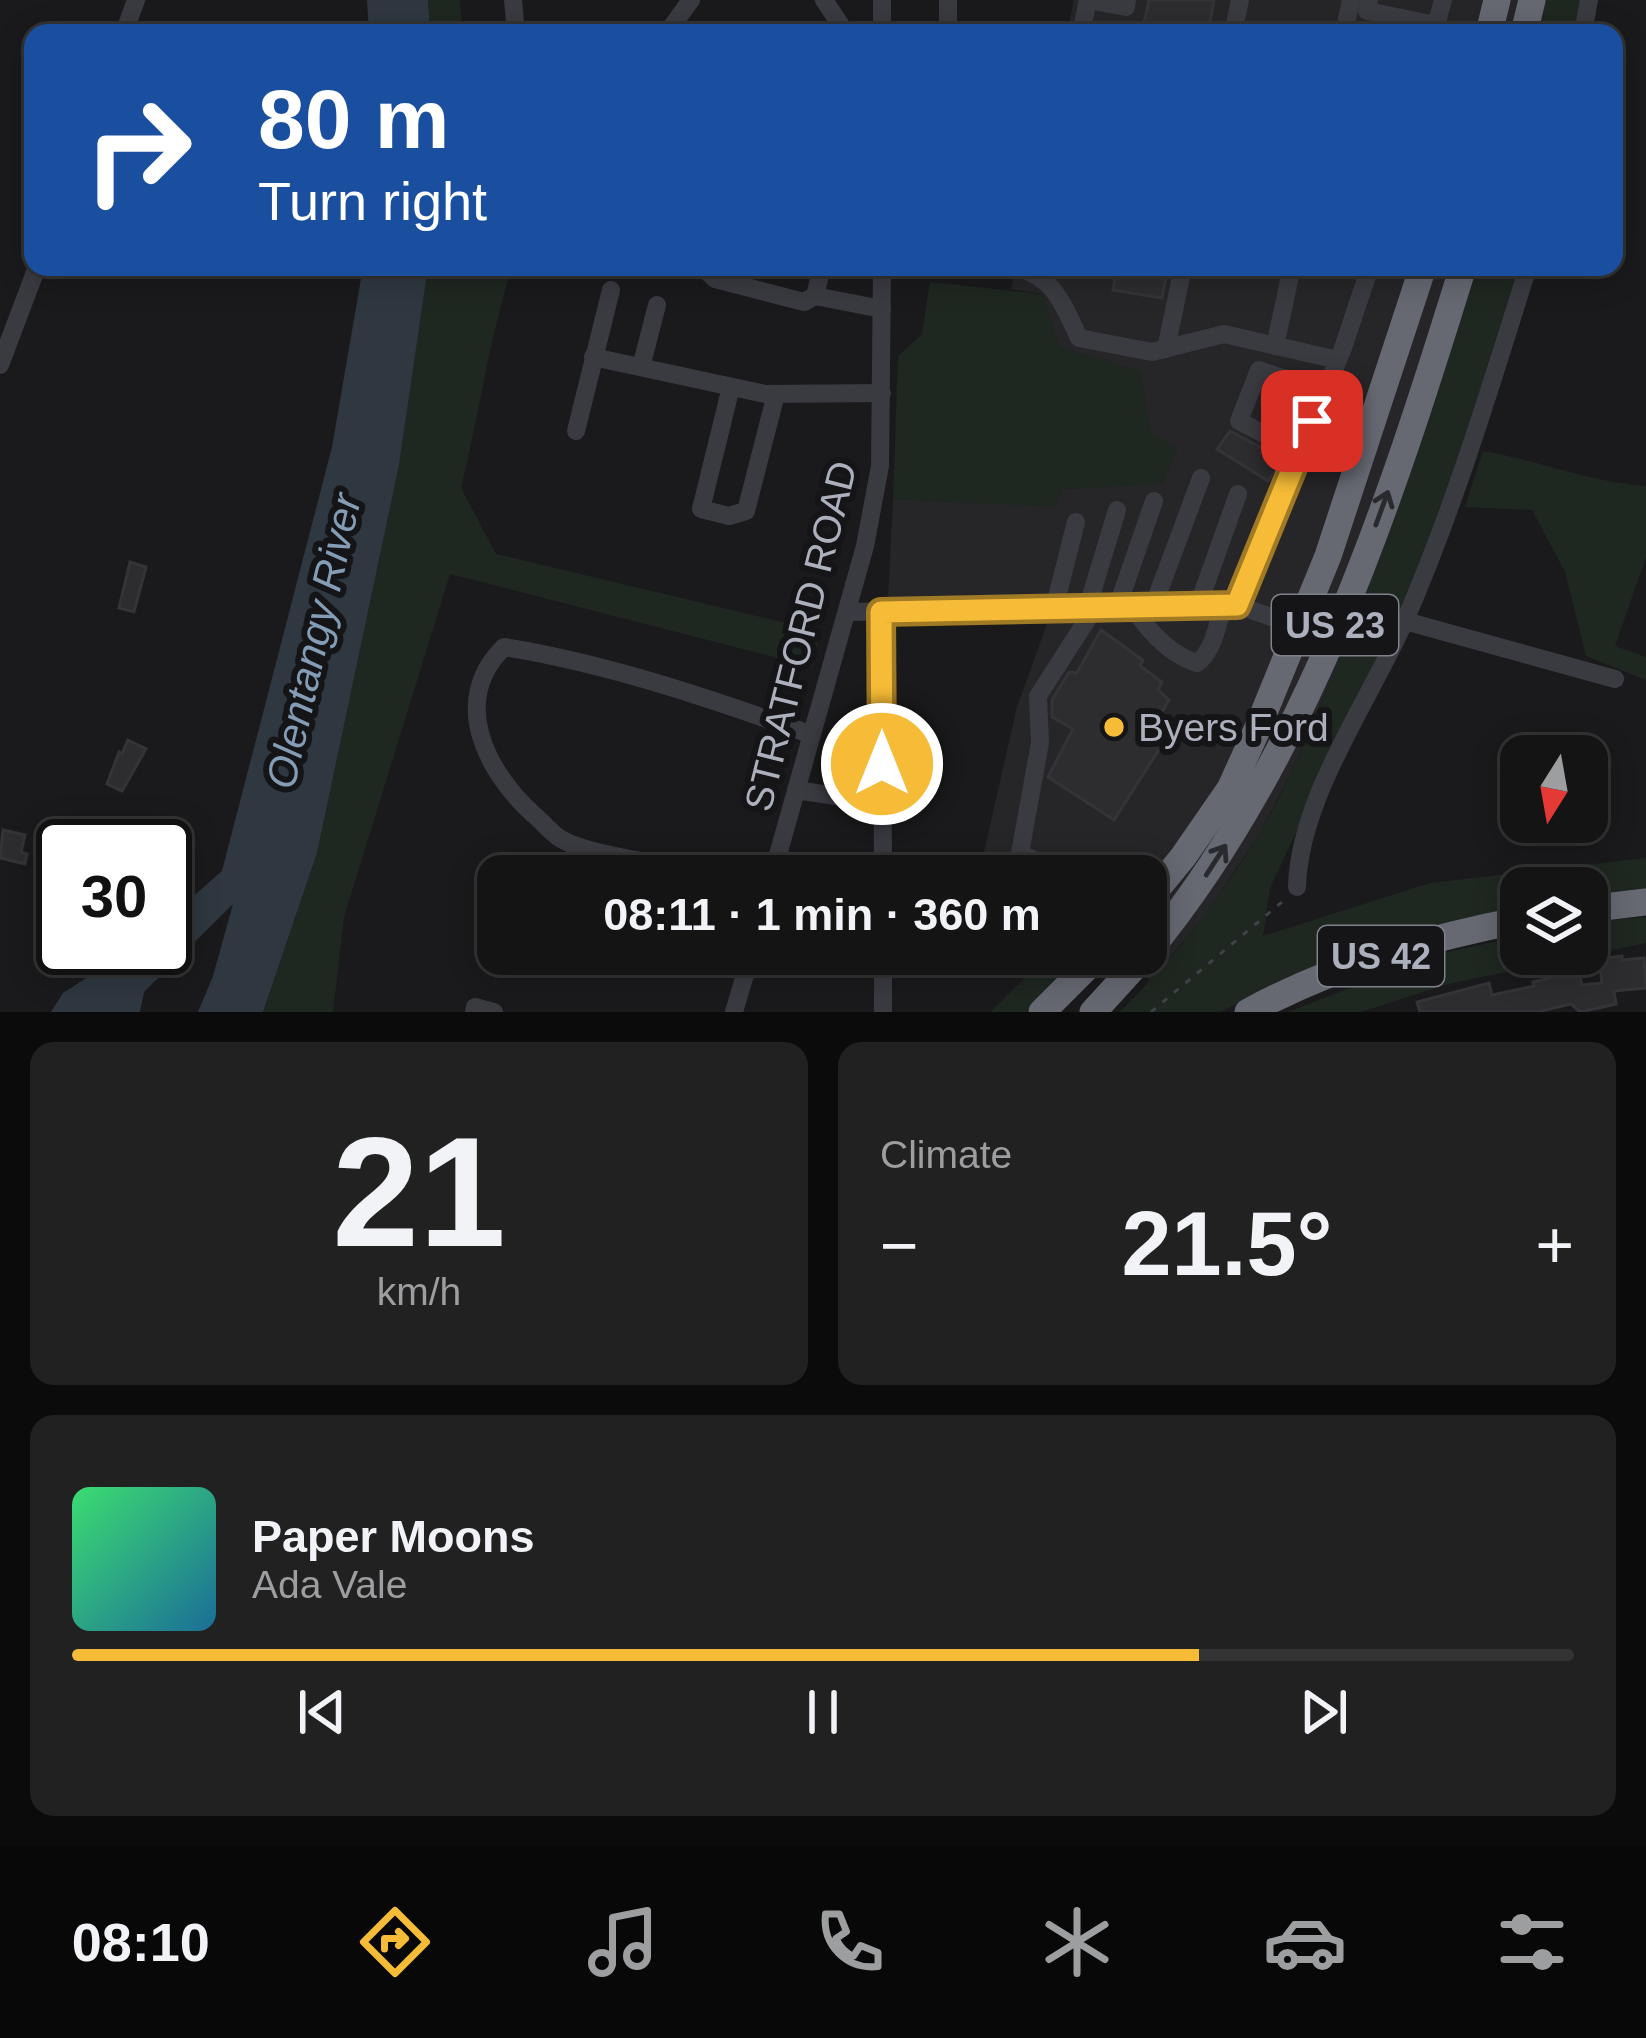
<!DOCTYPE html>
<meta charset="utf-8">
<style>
body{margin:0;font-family:Arial,sans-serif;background:#212122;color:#f1f3f6;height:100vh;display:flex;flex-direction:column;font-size:45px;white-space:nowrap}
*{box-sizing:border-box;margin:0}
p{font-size:39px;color:#9d9ea0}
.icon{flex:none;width:66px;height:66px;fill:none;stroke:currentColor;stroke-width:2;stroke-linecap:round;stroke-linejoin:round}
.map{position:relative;height:1012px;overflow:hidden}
.sheet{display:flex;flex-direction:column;gap:30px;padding:30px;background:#0b0b0c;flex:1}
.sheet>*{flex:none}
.hud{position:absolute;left:24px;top:24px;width:1599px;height:252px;border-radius:24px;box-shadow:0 6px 30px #0003,0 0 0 3px #333334;background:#1a4fa0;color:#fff;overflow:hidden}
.needle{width:78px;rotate:191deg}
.buttons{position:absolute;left:1500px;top:735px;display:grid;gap:24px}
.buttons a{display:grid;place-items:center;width:108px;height:108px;border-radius:24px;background:#141415;box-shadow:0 6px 30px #0003,0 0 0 3px #333334;font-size:60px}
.speed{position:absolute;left:36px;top:819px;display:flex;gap:24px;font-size:60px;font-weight:700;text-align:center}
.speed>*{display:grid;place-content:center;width:156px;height:156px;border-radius:50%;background:#141415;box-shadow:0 6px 30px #0003,0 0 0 3px #333334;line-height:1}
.speed .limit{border:6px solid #111;border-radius:18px;background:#fff;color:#111}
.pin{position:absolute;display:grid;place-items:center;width:102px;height:102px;color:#fff;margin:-51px;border-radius:24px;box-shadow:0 6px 18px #0006}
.me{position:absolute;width:132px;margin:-66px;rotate:0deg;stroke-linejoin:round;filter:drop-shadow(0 0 9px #0008)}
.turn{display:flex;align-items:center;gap:42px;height:252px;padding:0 36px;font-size:54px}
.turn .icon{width:156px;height:156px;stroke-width:2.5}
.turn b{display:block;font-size:84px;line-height:102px}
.big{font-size:90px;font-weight:600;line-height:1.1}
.sheet .card{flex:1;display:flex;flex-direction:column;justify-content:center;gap:18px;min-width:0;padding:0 42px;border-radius:24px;background:#212122}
.sheet .dial{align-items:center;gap:0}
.dial b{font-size:156px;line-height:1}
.song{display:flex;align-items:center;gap:36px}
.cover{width:144px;height:144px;border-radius:18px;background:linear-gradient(135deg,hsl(140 70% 55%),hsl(200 70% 35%))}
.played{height:12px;border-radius:6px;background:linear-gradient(90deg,#f6bc37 75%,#333334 75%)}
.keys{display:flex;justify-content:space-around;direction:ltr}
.heat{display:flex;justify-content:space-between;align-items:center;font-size:66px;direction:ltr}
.sheet .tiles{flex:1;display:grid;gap:30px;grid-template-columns:1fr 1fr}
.card:last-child{grid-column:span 2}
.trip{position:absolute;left:477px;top:855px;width:690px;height:120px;border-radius:24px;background:#141415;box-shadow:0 6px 30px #0003,0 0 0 3px #333334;font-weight:600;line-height:120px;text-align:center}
.menu{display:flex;height:192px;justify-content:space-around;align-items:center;background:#080808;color:#9d9ea0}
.menu .icon{width:84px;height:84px}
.menu .on{color:#f6bc37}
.menu b{font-size:54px;color:#f1f3f6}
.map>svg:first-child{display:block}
.built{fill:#262629}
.green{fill:#1f2721}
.water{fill:#2f3841}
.building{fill:#2d2d30;stroke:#343438;stroke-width:3}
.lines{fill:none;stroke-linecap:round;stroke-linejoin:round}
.path{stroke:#404248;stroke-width:3;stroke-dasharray:6 9;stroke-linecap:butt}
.minor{stroke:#3a3b41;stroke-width:18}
.highway{stroke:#666972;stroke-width:27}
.oneway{stroke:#292a2e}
.route-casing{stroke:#a07a24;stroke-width:30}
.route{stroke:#f6bc37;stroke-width:21}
.poi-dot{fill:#f6bc37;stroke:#151517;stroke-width:4.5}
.labels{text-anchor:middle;stroke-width:12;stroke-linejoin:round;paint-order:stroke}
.shield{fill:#151517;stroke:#7f828a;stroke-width:3}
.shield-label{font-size:36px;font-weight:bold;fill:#acb0bc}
.street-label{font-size:39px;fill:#acb0bc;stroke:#151517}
.poi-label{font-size:39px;fill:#acb0bc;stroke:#151517;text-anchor:start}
.water-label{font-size:42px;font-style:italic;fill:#839db7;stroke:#151517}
</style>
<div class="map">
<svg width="1646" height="1012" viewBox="0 0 1646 1012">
<rect width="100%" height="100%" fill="#1a1a1c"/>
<g class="built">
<path d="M1074 0H1548L1540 33H1067Z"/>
<path d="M1016 267H1474L1415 459 1342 655 1292 770 1261 831 1206 914 1150 981 1127 954H1146V876H1006L981 865 1017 707 1047 624 887 622 893 499 1055 506 1062 489 1162 483 1177 449 1151 434 1140 372 1059 347 1042 294 1011 289Z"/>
</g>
<g class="green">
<path d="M428 0H460L462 33H430Z"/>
<path d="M1548 0H1582L1575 33H1540Z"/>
<path d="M428 267H512C489 339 479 415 461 488L496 554 820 631 813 667 450 574 344 917 333 1012H263L317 853 399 465Z"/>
<path d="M1474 267H1518L1462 448 1411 588 1270 888 1263 936 1430 883 1646 858V890L1587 895V888H1521V908L1277 983 1221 1012H1120C1174 958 1221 897 1260 832 1285 790 1303 744 1323 699 1383 559 1429 413 1474 267Z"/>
<path d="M930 282 1042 294 1059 347 1140 371 1151 433 1177 449 1163 484 1063 489 1055 507 893 499 898 356 922 334Z"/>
<path d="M1483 451C1538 460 1591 483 1646 486V557L1615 646 1646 657V680L1586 656 1565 572 1532 510 1465 507Z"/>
<path d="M1646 917V943L1448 984 1361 1012H1288L1438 954 1521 936V954H1587V922Z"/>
<path d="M1049 954H1085L1026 1012H991Z"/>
</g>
<g class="water">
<path d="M367 0H428L430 33H369Z"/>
<path d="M363 267H428L399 465 317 853 263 1012H198L213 976 233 904 144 992 140 1012H51L63 993 133 948H165V921L222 871 332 447Z"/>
</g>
<g class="building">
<path d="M1149 0H1214L1208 33H1142Z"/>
<path d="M1088 267H1168L1162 298 1113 290 1115 278 1087 272Z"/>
<path d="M1230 431 1283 459 1268 481 1217 449Z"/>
<path d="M130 562 146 567 134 612 119 608Z"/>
<path d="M1101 630 1143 660 1140 666 1162 682 1158 690 1169 700 1155 724 1169 734 1114 820 1048 777 1073 729 1052 717V700L1069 672 1077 673Z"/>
<path d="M128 740 146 749 122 791 107 784 119 752 122 754Z"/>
<path d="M3 830 25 835 21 852 27 854 25 864 0 858Z"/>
<path d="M1622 956V960L1644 958 1646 988 1614 991 1616 1004 1580 1012 1571 1004 1537 1012H1420L1417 1002 1489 983 1492 995 1534 986 1533 982 1569 974 1567 966 1577 964 1582 985 1602 983 1599 959Z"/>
</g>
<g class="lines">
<path class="path" d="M1151 1012 1288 897"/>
<g class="minor">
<path d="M513 0 516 33"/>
<path d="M824 0 846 33"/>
<path d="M882 0V33"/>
<path d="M948 0V33"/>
<path d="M1369 0 1367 11 1436 25 1434 33"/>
<path d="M1436 25 1443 0"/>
<path d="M124 33 136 0"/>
<path d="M667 33 691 0"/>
<path d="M1081 33 1088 0 1126 7 1127 0"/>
<path d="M1233 33 1240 0"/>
<path d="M1344 33 1351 0"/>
<path d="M1583 33 1589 0"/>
<path d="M702 267 715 279 804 302 815 296 882 309"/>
<path d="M1012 267C1053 274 1063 304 1079 338L1152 352 1224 334 1338 360"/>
<path d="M815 296 822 267"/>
<path d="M1275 346 1292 267"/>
<path d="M1166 349 1183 267"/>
<path d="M593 357 765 394 882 393"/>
<path d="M0 365 37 267"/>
<path d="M641 367 657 305"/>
<path d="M731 387 701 509 729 516 746 511 776 394"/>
<path d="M576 431 611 290"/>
<path d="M1272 438 1294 382 1259 370 1239 421 1299 452"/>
<path d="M1198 606 1238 494"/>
<path d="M1153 607 1201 478"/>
<path d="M1117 608 1154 501"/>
<path d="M1133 608C1148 630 1170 655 1197 663 1213 652 1218 624 1223 605"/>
<path d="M1054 609 1076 522"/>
<path d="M1087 609 1117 510"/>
<path d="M847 612 1237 605"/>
<path d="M882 612 883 876"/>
<path d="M1405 621 1615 679"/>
<path d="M1300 627 1237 605 1343 348 1370 267"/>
<path d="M796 790 882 803"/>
<path d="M713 876C673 864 592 857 561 839 551 833 542 821 533 814 485 770 450 700 504 647 609 664 712 699 812 735"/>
<path d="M772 876 865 546 880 466 882 267"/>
<path d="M1065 876 1020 853 1040 743 1038 696 1094 609"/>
<path d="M1297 887C1299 797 1372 697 1407 616 1456 502 1491 385 1528 267"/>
<path d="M883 954V1012"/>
<path d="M651 962 653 954"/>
<path d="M474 1012 475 1007 494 1012"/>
<path d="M734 1012 751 954"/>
</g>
<g class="highway">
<path d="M1489 33 1497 0"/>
<path d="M1524 33 1532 0"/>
<path d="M1146 902 1183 857 1230 789 1256 732 1328 556 1423 267"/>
<path d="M1587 909 1646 902"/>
<path d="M1146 954C1307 759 1389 506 1463 267"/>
<path d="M1042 1012 1100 954"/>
<path d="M1093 1012 1146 954"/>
<path d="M1248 1012C1333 966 1426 938 1521 920"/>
</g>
</g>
<defs><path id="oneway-shaft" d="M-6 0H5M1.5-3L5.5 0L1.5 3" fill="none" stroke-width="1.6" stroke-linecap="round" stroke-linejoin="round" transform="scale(3)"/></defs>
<g class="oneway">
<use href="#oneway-shaft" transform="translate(1382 508) rotate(-70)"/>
<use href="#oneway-shaft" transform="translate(1216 860) rotate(-57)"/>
</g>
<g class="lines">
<g class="route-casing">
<path id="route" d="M882 764 881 612 1237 605 1312 421"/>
</g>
<use href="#route" class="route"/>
</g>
<circle class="poi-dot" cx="1114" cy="727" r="12"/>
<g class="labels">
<g class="shield">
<rect x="1272" y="595" width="126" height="60" rx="9"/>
<rect x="1318" y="926" width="126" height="60" rx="9"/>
</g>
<g class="shield-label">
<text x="1335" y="638">US 23</text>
<text x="1381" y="969">US 42</text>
</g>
<g class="street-label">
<text transform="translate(800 636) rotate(-76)" y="14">STRATFORD ROAD</text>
</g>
<g class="poi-label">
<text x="1138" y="741">Byers Ford</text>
</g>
<g class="water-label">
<text transform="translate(313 641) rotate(-77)" y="15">Olentangy River</text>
</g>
</g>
</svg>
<div class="buttons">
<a><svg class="needle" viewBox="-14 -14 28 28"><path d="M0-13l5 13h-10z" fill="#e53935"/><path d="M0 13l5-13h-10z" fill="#9d9ea0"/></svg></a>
<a><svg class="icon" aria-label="layers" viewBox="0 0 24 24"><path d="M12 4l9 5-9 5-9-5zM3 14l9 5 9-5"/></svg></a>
</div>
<div class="speed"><div class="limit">30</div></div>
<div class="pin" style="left:1312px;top:421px;background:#d93025"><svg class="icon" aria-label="arrive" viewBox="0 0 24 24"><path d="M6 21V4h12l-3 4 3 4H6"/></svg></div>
<svg class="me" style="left:882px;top:764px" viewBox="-20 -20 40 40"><circle r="17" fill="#f6bc37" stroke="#fff" stroke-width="3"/><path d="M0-11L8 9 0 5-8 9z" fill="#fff"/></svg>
<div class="trip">08:11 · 1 min · 360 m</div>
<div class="hud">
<div class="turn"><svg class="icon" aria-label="right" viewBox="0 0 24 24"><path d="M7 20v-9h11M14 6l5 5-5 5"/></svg><div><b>80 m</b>Turn right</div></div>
</div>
</div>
<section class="sheet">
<div class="tiles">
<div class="card dial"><b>21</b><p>km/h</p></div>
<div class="card"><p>Climate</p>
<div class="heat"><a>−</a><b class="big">21.5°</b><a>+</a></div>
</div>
<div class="card">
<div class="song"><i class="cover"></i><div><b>Paper Moons</b><p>Ada Vale</p></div></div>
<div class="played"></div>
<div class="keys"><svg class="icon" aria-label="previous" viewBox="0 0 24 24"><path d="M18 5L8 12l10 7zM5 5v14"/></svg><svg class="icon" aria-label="pause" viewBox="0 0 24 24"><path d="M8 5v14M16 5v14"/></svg><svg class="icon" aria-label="next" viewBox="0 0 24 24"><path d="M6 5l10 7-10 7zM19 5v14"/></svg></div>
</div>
</div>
</section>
<nav class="menu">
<b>08:10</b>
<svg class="icon on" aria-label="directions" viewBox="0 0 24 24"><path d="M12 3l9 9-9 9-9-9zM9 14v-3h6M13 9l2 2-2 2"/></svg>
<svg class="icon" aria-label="music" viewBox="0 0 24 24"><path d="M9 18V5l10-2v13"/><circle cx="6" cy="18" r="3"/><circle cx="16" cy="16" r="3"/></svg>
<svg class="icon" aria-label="phone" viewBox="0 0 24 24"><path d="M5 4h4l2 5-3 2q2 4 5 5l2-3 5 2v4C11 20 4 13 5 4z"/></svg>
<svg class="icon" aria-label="climate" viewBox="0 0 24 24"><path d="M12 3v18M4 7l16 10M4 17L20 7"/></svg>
<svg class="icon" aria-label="car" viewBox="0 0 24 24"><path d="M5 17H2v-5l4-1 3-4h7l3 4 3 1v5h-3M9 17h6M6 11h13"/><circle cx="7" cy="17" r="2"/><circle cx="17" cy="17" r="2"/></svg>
<svg class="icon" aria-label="filters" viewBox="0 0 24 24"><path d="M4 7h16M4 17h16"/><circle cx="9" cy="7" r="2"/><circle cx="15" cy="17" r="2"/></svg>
</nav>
